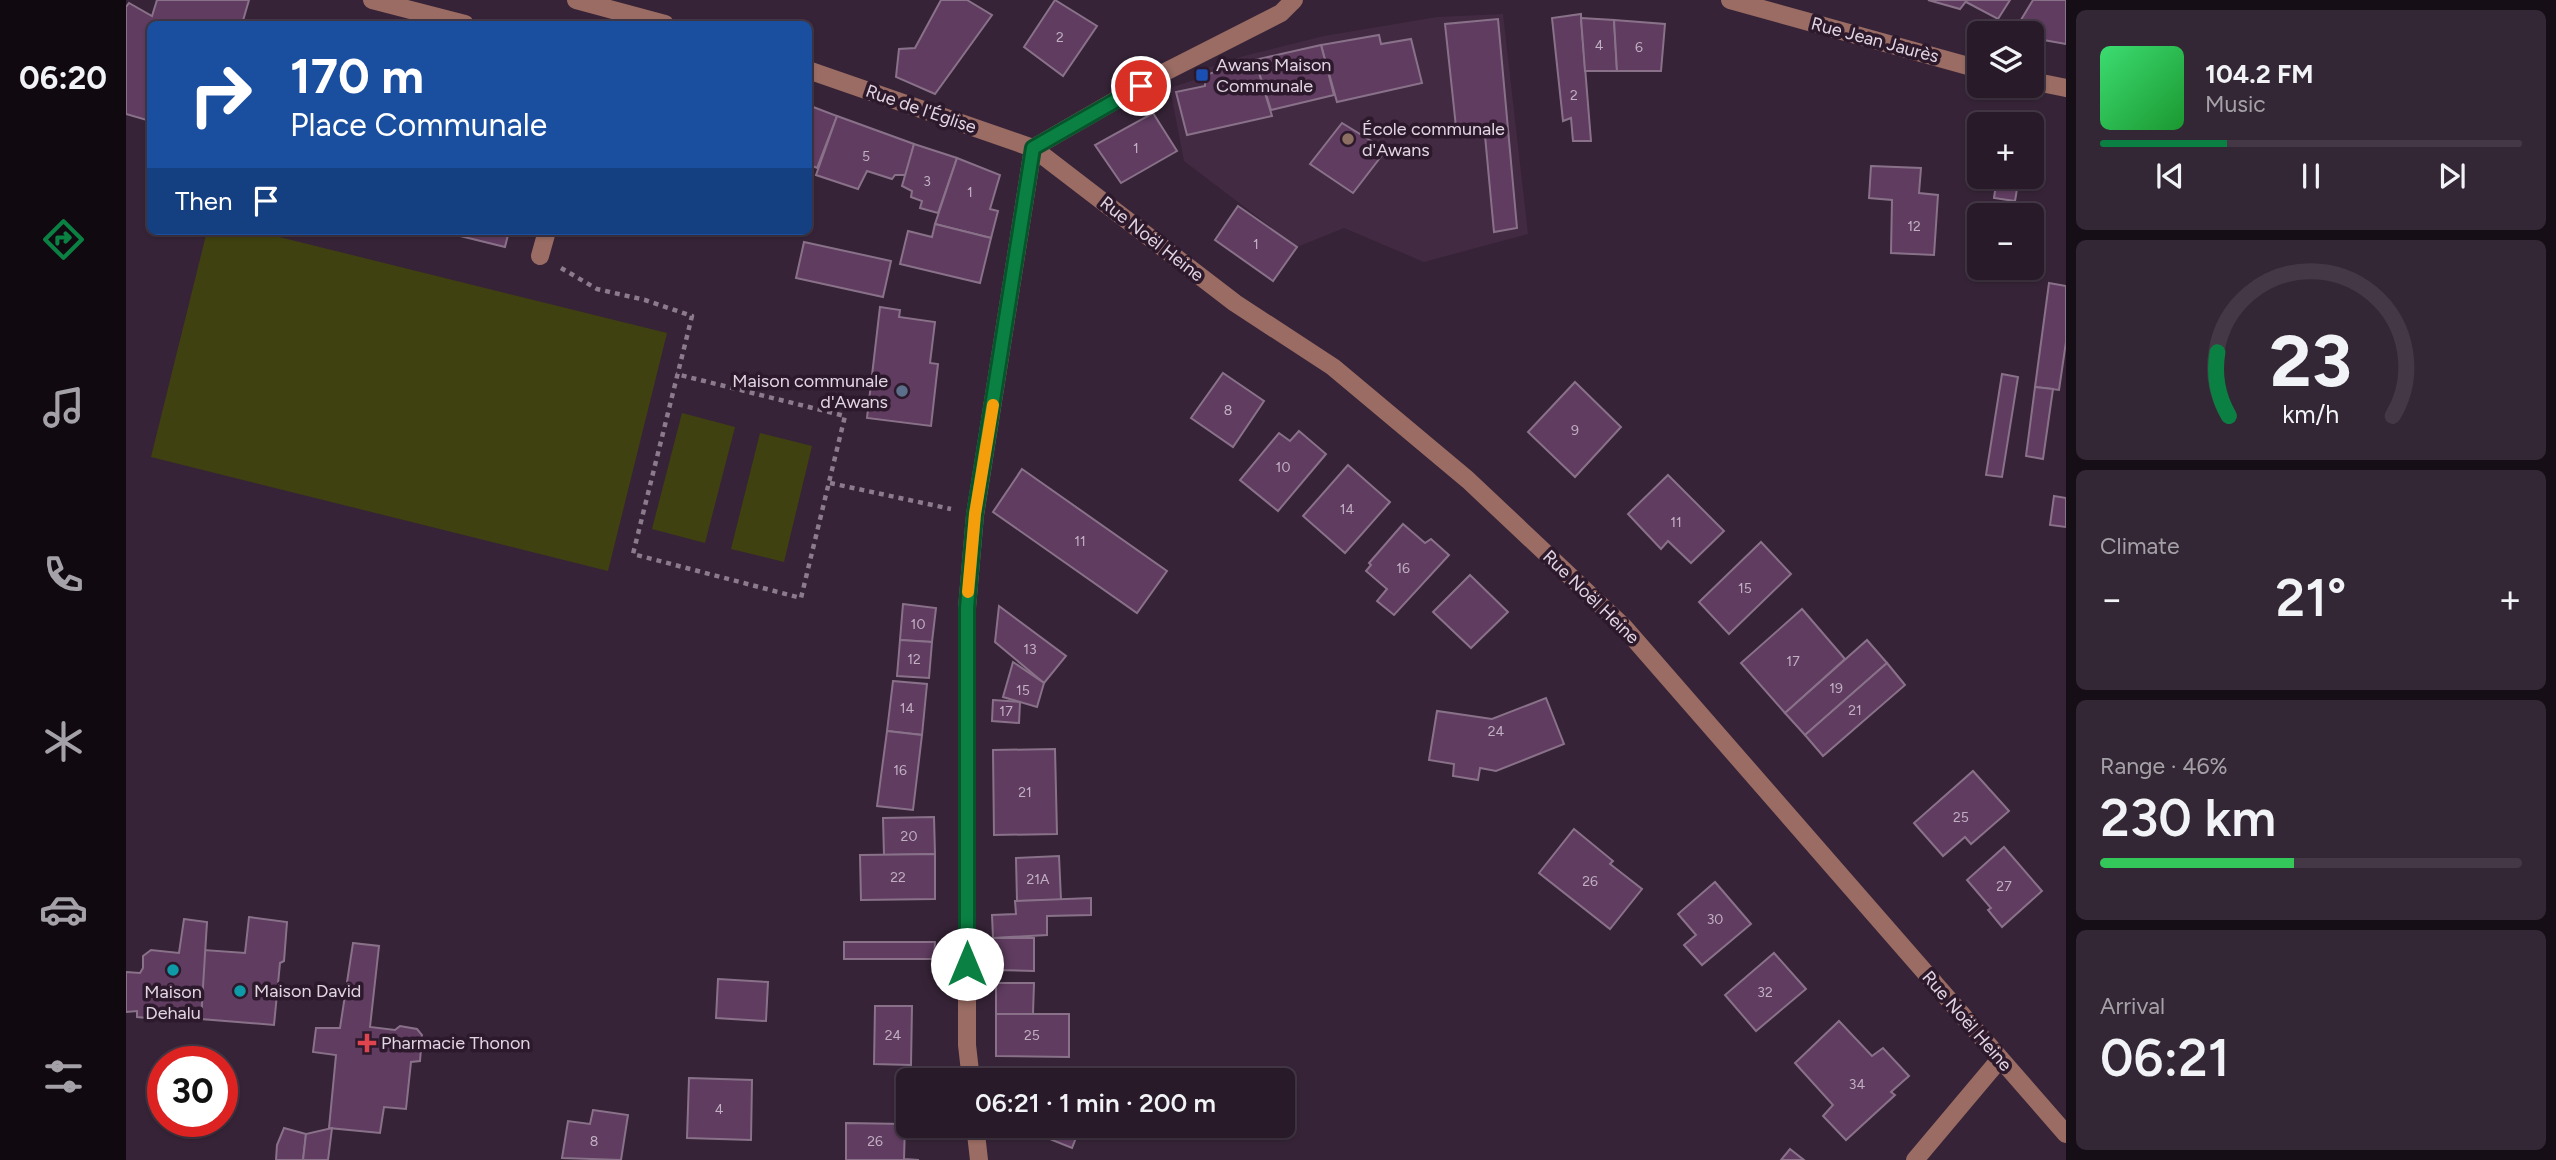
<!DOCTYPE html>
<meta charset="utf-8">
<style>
body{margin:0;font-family:Figtree,sans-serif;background:#342735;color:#f1f3f6;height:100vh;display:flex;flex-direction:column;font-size:26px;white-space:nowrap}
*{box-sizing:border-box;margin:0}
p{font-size:23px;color:#a5a1a8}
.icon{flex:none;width:38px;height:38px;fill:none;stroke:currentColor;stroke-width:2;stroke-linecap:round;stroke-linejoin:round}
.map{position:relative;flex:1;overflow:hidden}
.side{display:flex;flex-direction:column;gap:10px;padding:10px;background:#160e17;width:490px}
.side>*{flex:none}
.top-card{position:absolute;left:21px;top:21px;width:665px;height:214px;border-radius:10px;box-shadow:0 2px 5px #0004,0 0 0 2px #443846;background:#1a4fa0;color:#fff;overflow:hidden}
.controls{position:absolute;left:1841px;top:21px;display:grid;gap:14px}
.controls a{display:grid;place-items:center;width:77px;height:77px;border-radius:10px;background:#281a29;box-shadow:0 2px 5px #0004,0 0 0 2px #443846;font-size:35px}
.speed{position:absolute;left:21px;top:1046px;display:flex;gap:14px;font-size:35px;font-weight:700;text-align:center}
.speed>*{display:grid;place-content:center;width:91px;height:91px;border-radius:50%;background:#281a29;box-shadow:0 2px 5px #0004,0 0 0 2px #443846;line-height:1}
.speed .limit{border:10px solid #d22;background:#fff;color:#111}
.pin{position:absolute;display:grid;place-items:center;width:60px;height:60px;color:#fff;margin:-30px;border:4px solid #fff;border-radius:50%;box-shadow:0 2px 7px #0007}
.me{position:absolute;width:77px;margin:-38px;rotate:0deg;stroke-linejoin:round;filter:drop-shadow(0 0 5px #0008)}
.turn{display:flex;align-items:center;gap:24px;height:147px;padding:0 28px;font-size:32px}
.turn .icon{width:91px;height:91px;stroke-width:2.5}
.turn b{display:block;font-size:49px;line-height:60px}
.then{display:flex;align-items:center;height:66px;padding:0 28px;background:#0003;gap:14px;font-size:26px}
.big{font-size:52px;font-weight:600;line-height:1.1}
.side .widget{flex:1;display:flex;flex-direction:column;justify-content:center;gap:10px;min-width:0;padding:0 24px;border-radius:10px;background:#342735}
.side .dial{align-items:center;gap:0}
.dial svg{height:182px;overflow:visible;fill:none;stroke:#443846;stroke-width:7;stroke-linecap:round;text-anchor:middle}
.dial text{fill:#f1f3f6;stroke:none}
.song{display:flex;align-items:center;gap:21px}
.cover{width:84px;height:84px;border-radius:10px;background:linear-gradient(135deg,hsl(140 70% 55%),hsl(130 70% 35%))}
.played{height:7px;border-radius:4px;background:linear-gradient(90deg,#0b8043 30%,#443846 30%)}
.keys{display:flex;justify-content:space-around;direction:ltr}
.heat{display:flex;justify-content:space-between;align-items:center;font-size:38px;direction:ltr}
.charge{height:10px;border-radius:5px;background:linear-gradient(90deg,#34c759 46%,#443846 0)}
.trip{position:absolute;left:770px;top:1068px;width:399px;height:70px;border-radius:10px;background:#281a29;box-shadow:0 2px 5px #0004,0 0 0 2px #443846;font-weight:600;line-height:70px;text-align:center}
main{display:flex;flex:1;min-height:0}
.dock{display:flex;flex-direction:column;width:126px;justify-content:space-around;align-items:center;background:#100a10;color:#a5a1a8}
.dock .icon{width:49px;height:49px}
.dock .on{color:#0b8043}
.dock b{font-size:32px;color:#f1f3f6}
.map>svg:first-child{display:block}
.built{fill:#422a43}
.pitch{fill:#404110}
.building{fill:#5f3c60;stroke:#897289;stroke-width:2}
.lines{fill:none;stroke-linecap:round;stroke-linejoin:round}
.path{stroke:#8b7b8c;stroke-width:4.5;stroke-dasharray:5 5;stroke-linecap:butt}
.minor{stroke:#9a6c63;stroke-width:18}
.route-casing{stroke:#07532c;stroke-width:18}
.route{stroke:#0b8043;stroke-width:12}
.slow{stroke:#f59e0b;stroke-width:12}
.transit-dot{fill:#1a4fb4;stroke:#2c192c;stroke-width:2.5}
.education-dot{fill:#8d6e63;stroke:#2c192c;stroke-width:2.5}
.service-dot{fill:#5c6f8a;stroke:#2c192c;stroke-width:2.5}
.culture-dot{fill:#0f9aa8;stroke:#2c192c;stroke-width:2.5}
.health-dot{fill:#e0444e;stroke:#2c192c;stroke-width:2.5}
.labels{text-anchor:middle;stroke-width:7;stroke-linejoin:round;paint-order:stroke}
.number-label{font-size:14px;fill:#c1afc2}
.street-label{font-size:18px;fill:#e2d5e2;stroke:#2c192c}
.poi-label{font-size:18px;fill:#e2d5e2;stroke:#2c192c;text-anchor:start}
</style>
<main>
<nav class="dock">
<b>06:20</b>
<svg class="icon on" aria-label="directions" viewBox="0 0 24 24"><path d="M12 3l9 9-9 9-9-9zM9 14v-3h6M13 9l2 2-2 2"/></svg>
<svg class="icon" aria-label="music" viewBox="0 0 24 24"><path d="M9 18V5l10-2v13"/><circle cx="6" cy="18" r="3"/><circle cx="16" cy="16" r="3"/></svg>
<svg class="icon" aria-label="phone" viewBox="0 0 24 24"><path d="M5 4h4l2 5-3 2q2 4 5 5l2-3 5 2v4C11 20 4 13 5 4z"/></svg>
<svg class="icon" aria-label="climate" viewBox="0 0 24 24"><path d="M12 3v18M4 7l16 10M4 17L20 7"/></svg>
<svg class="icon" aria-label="car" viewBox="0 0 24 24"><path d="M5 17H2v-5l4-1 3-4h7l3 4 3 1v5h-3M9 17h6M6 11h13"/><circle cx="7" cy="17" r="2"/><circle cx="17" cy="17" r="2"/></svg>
<svg class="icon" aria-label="filters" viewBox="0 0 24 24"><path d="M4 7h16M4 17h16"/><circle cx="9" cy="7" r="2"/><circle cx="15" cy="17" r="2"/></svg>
</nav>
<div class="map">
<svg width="1940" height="1160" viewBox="0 0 1940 1160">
<rect width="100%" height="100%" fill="#362337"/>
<path class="built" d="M1377 14 1402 234 1298 262 1218 228 1171 247 1058 161 1044 88 1074 78 1072 71 1118 56 1198 36 1311 17Z"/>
<g class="pitch">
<path d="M81 231H129L541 333 482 571 25 457Z"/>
<path d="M556 413 609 427 579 543 526 529Z"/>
<path d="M634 433 686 446 658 562 605 549Z"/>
</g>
<g class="building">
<path d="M31 0H123L116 24H24V121L0 114V7L3 3 26 16Z"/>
<path d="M815 0H841L866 15 809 94 770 77 773 49 789 48Z"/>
<path d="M929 0 971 26 937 76 898 47Z"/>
<path d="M1802 0H1841L1834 9Z"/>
<path d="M1841 0H1884L1872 19 1840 2Z"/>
<path d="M1907 0H1940V44L1906 38V33H1887Z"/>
<path d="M1455 14V18L1465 141H1447L1445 118 1437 121 1426 18Z"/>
<path d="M1455 18 1488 20 1491 71H1459Z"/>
<path d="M1372 19 1391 228 1368 232 1358 125 1330 127 1319 24Z"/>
<path d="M1488 20 1539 24 1535 71H1491Z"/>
<path d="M1253 35 1255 44 1285 39 1296 83 1211 102 1195 45Z"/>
<path d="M1195 45 1208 95 1145 110 1129 60Z"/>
<path d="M1129 60 1146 116 1061 135 1050 92 1079 86V75Z"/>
<path d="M682 105 711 116 691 168 682 164Z"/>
<path d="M1027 113 1051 151 995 183 969 145Z"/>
<path d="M711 116 788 144 780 175H769L766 179 741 171 732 189 690 175Z"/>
<path d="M1216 123 1260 150 1227 193 1184 164Z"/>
<path d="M788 144 831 158 812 213 794 208 796 201 785 197 786 191 776 186Z"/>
<path d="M831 158 874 175 864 209 872 211 865 238 809 224Z"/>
<path d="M1745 166 1795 168 1793 193 1812 195 1808 255 1765 253 1766 200 1743 198Z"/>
<path d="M1871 177H1893L1889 201 1868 198Z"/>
<path d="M1112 206 1171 247 1147 281 1089 240Z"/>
<path d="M809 224 865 238 854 283 774 264 782 231 806 237Z"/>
<path d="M314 231H383L379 247Z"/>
<path d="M678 242 765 261 757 297 670 278Z"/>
<path d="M1923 283 1940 286V342L1933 390 1909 387Z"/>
<path d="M754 307 774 310 773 317 809 322 804 363 812 364 805 426 741 418Z"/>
<path d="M1097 373 1138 401 1107 447 1065 418Z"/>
<path d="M1876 374 1892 377 1876 477 1860 475Z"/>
<path d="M1449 382 1495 427 1449 477 1402 432Z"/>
<path d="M1909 387 1927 389 1917 459 1900 456Z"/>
<path d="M1173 431 1200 454 1152 511 1114 480 1153 433 1164 441Z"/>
<path d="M1222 465 1264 502 1219 553 1177 516Z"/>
<path d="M896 469 1041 571 1011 613 867 512Z"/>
<path d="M1542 475 1598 531 1565 563 1542 541 1535 549 1502 514Z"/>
<path d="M1928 496 1940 498V527L1924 525Z"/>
<path d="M1277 524 1299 543 1305 539 1323 555 1268 615 1251 601 1261 589 1240 571 1245 565 1243 563Z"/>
<path d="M1635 542 1665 574 1603 634 1573 602Z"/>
<path d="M1344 575 1382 612 1345 648 1307 612Z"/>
<path d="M777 604 810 608 806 642 774 640Z"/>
<path d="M873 606 940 656 918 683 869 642Z"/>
<path d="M1676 609 1719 659 1659 713 1615 663Z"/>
<path d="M774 640 806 642 803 678 771 676Z"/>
<path d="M1741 640 1761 663 1679 735 1659 713Z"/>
<path d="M887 662 918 683 911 707 877 697Z"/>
<path d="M1761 663 1779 685 1697 756 1679 735Z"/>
<path d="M767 681 801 684 796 735 761 731Z"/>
<path d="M1420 698 1438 744 1370 771 1354 768 1352 780 1327 776 1328 764 1303 760 1311 711 1366 719Z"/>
<path d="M867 700 894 702 893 723 866 721Z"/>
<path d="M761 731 796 735 787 810 751 806Z"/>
<path d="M929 749 931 834 868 835 867 750Z"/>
<path d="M1847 771 1883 811 1845 844 1839 837 1817 856 1788 823Z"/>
<path d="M808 817 809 854 758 855 757 818Z"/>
<path d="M1448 829 1487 861 1484 864 1516 889 1484 929 1413 873Z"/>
<path d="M1878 847 1916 891 1876 927 1862 910 1865 908 1841 880Z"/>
<path d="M809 854V899L735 900 734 855Z"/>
<path d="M933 856 935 900 891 901 890 858Z"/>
<path d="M1589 882 1625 924 1576 965 1558 945 1570 935 1552 914Z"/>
<path d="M965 898V915L921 916V935L867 938 866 915 890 914 889 901Z"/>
<path d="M123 917 161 922 158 961 154 963 148 1025 75 1019 78 950 119 953Z"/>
<path d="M58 919 81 922 75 1019 32 1014 31 1019 11 1017V1011L0 1012V972L14 973 17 968V956L25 950 53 953Z"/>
<path d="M867 938H908V971L867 970Z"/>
<path d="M718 942H809L808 959H718Z"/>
<path d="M227 943 253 946 244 1027 269 1030 274 1026 291 1029 296 1035 294 1061 285 1062 280 1109 258 1107 254 1133 203 1128 210 1055 187 1052 190 1028H214Z"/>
<path d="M1648 953 1680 989 1630 1031 1599 995Z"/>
<path d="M592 979 642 982 640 1021 590 1018Z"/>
<path d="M870 983H908L907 1014H870Z"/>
<path d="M749 1006H786L785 1065 748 1064Z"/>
<path d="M870 1014H943V1057L870 1056Z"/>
<path d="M1713 1021 1746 1056 1757 1048 1783 1076 1765 1092 1769 1095 1720 1140 1697 1116 1707 1105 1669 1063Z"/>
<path d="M563 1078 626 1080 625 1140 561 1138Z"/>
<path d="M467 1110 502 1115 495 1160 436 1158 442 1121 464 1124Z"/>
<path d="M720 1123 779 1124 778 1159 793 1160H720Z"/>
<path d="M889 1125H955L946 1148Z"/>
<path d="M158 1128 180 1134 177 1160H150L151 1145Z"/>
<path d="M206 1128 202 1160H177L180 1134Z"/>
<path d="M1664 1149 1678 1160H1655Z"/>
</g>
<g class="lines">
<g class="path">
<path d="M435 268 471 289 519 300 566 316 507 554 675 598 719 416 550 374"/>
<path d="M704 483 825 509"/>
</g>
<g class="minor">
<path d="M246 0 339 24"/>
<path d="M450 0 539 24"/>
<path d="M1604 0 1853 69"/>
<path d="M682 70 907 148 1109 303 1207 367 1342 480 1497 626 1940 1134"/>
<path d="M1906 81 1940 88"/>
<path d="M907 148 1037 73 1155 13 1168 0"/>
<path d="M414 256 421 231"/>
<path d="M845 1080 841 1045V608L849 515 907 148"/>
<path d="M849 1125 853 1160"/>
<path d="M1789 1160 1874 1059"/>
</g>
</g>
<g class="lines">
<g class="route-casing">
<path id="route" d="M841 964V608L849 514 907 148 1015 86"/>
</g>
<use href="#route" class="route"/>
<path class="slow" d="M842 592 849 514 867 405"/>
</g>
<rect class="transit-dot" x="1069" y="68" width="14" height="14" rx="3.5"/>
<circle class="education-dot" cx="1222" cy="139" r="7"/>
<circle class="service-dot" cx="776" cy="391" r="7"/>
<g class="culture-dot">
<circle cx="47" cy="970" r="7"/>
<circle cx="114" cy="991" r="7"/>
</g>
<path class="health-dot" d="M237.5 1032.5h7v7h7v7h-7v7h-7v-7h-7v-7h7z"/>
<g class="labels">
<g class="number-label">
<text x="934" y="42">2</text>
<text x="1473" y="50">4</text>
<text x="1513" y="52">6</text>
<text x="1448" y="100">2</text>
<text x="1010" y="153">1</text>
<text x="740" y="161">5</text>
<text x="801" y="186">3</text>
<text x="844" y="197">1</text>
<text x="1788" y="231">12</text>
<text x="1130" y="249">1</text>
<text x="1102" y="415">8</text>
<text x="1449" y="435">9</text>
<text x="1157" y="472">10</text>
<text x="1221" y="514">14</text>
<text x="1550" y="527">11</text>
<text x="954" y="546">11</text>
<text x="1277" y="573">16</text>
<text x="1619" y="593">15</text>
<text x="792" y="629">10</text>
<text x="904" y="654">13</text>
<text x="788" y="664">12</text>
<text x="1667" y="666">17</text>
<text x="1710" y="693">19</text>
<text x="897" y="695">15</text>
<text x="781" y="713">14</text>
<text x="1729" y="715">21</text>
<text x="880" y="716">17</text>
<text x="1370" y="736">24</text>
<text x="774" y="775">16</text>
<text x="899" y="797">21</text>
<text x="1835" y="822">25</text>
<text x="783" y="841">20</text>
<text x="772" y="882">22</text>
<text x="912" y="884">21A</text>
<text x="1464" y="886">26</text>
<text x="1878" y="891">27</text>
<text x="1589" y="924">30</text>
<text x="1639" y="997">32</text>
<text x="767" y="1040">24</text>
<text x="906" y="1040">25</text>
<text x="1731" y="1089">34</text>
<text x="593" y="1114">4</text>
<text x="468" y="1146">8</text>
<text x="749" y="1146">26</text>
</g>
<g class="street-label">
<text transform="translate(1749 40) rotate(15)" y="6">Rue Jean Jaurès</text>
<text transform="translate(795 109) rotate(19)" y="6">Rue de l'Église</text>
<text transform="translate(1026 239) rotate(38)" y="6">Rue Noël Heine</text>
<text transform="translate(1465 597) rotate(44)" y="6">Rue Noël Heine</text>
<text transform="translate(1841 1021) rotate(49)" y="6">Rue Noël Heine</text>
</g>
<g class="poi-label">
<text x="1090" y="71">Awans Maison<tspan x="1090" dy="21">Communale</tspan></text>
<text x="1236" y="135">École communale<tspan x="1236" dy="21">d'Awans</tspan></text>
<text x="762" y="387" text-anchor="end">Maison communale<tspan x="762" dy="21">d'Awans</tspan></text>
<text x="128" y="997">Maison David</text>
<text x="47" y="998" text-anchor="middle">Maison<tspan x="47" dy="21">Dehalu</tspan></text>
<text x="255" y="1049">Pharmacie Thonon</text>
</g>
</g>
</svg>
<div class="controls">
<a><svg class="icon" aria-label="layers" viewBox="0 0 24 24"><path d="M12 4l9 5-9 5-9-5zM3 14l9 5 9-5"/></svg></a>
<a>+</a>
<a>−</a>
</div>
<div class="speed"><div class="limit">30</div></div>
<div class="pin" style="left:1015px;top:86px;background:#d93025"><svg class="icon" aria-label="arrive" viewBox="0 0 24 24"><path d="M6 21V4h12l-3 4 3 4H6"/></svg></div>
<svg class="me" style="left:841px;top:964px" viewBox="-20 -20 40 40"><circle r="19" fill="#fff"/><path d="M0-13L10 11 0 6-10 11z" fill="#0b8043"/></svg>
<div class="trip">06:21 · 1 min · 200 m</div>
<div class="top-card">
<div class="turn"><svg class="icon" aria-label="right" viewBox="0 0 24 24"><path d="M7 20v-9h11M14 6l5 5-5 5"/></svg><div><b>170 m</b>Place Communale</div></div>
<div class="then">Then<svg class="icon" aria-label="arrive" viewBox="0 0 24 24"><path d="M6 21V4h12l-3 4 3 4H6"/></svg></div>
</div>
</div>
<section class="side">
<div class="widget">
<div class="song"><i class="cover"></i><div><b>104.2 FM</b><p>Music</p></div></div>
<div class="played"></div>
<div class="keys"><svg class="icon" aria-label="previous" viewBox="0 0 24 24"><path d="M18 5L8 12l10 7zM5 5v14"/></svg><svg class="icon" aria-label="pause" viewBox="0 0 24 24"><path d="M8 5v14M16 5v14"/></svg><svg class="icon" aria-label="next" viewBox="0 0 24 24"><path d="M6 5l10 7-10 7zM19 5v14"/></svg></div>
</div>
<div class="widget dial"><svg viewBox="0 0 100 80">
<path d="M14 69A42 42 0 1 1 86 69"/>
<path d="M14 69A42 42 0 0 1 9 41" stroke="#0b8043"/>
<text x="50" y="56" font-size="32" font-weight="700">23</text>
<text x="50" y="72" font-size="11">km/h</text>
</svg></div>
<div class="widget"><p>Climate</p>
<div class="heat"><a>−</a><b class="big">21°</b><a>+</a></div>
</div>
<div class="widget"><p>Range · 46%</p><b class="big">230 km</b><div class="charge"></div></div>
<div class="widget"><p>Arrival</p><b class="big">06:21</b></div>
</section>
</main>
